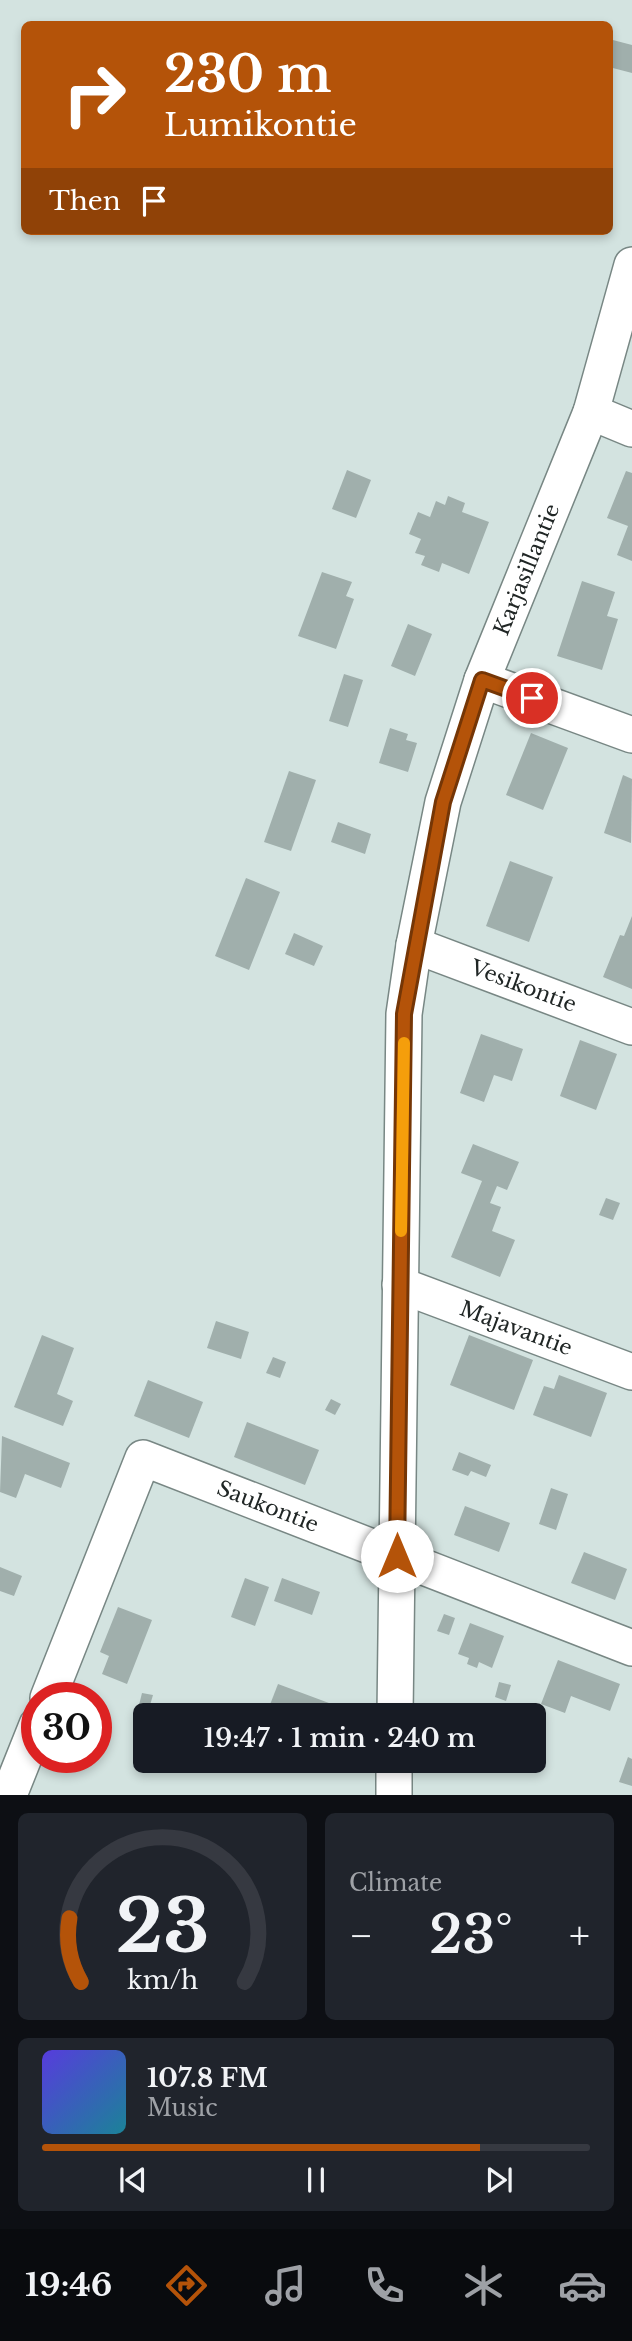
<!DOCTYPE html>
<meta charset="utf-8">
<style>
body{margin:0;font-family:"Libre Baskerville",serif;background:#20242c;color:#f1f3f6;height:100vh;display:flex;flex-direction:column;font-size:26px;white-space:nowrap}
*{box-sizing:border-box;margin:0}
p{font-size:23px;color:#9ea1a6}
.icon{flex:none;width:38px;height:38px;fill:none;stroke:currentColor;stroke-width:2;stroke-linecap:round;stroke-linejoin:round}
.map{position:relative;height:1795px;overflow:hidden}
.sheet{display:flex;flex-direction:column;gap:18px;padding:18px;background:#0d0f14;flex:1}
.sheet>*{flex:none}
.banner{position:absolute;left:21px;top:21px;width:592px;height:214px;border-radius:10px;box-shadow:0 4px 10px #0003;background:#b45309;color:#fff;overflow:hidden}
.speed{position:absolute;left:21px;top:1682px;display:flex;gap:14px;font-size:35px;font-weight:700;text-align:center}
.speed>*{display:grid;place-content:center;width:91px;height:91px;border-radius:50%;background:#171b24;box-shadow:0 4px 10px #0003;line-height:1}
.speed .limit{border:10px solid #d22;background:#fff;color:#111}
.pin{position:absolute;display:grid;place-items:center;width:60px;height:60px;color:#fff;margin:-30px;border:4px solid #fff;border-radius:50%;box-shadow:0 2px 7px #0007}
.me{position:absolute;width:77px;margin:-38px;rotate:0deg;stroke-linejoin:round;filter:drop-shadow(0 0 5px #0008)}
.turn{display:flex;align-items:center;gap:24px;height:147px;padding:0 28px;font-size:32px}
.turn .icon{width:91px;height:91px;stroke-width:2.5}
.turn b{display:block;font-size:49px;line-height:60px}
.then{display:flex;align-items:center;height:66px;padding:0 28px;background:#0003;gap:14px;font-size:26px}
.big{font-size:52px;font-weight:600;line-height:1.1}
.sheet .tile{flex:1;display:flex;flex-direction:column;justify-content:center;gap:10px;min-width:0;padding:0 24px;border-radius:10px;background:#20242c}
.sheet .dial{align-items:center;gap:0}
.dial svg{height:182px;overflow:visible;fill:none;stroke:#363941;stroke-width:7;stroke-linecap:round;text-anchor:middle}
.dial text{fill:#f1f3f6;stroke:none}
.song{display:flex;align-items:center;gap:21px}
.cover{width:84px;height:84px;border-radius:10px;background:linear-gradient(135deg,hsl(250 70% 55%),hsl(190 70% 35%))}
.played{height:7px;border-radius:4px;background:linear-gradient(90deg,#b45309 80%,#363941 80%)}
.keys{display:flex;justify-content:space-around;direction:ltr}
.heat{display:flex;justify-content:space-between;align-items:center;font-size:38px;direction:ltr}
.sheet .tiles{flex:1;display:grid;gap:18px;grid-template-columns:1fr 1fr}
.tile:last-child{grid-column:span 2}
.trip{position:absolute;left:133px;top:1703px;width:413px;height:70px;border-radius:10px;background:#171b24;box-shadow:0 4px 10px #0003;font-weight:600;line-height:70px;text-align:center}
.dock{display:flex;height:112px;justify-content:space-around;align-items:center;background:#090b0e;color:#9ea1a6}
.dock .icon{width:49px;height:49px}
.dock .current{color:#b45309}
.dock b{font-size:32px;color:#f1f3f6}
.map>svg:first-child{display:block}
.building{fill:#a0afac}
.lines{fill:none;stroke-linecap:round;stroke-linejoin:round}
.minor-casing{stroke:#788784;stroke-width:38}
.minor{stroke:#fff;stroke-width:35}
.route-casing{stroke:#753606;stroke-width:18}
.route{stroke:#b45309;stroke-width:12}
.slow{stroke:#f59e0b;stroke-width:12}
.labels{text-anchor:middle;stroke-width:5;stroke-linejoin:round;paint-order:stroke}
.street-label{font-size:21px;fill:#202625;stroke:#fff}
</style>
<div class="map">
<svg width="632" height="1795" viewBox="0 0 632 1795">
<rect width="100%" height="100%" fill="#d3e3e0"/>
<g class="building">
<path d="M609 39 632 45V73L609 67Z"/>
<path d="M347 470 371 480 356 518 332 509Z"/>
<path d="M626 471 632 473V561L617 555 628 526 607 518Z"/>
<path d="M448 496 465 503 462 512 489 522 469 574 442 563 439 572 421 565 425 556 415 553 421 539 409 534 418 512 430 517 436 501 445 505Z"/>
<path d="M322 572 352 582 346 596 354 599 336 649 298 636Z"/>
<path d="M582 581 615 592 607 616 618 619 602 670 557 656Z"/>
<path d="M408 624 432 634 415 676 391 666Z"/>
<path d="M344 674 363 680 348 727 329 721Z"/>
<path d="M390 728 408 734 406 740 417 743 408 772 379 763Z"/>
<path d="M531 733 568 748 543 810 506 795Z"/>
<path d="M289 771 316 780 291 851 264 842Z"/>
<path d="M623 775 632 779 631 843 604 833Z"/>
<path d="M338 822 371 834 365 854 331 842Z"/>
<path d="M510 861 553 877 529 942 486 926Z"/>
<path d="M246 878 280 892 249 970 215 956Z"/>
<path d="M632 916V989L603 977 620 935 624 936Z"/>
<path d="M294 933 323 946 314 966 285 954Z"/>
<path d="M481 1034 523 1049 512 1081 494 1075 484 1102 460 1093Z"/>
<path d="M580 1040 617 1054 596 1110 560 1096Z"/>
<path d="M473 1144 519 1162 507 1190 497 1186 490 1203 501 1207 492 1231 515 1240 500 1277 451 1257 482 1181 461 1173Z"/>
<path d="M606 1198 620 1203 613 1220 599 1215Z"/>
<path d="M216 1321 249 1332 241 1359 207 1348Z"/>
<path d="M42 1335 74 1348 57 1394 73 1401 63 1426 14 1407Z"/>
<path d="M469 1335 533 1360 514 1410 450 1385Z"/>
<path d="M273 1357 286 1362 280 1378 266 1373Z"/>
<path d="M559 1375 607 1393 591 1437 533 1415 544 1386 554 1389Z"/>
<path d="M148 1380 203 1402 189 1438 134 1416Z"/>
<path d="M331 1399 341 1404 335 1415 325 1410Z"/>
<path d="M247 1422 319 1450 305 1485 234 1457Z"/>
<path d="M2 1436 70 1463 61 1488 25 1474 16 1498 0 1492Z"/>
<path d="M459 1452 491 1465 486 1477 471 1471 468 1476 452 1470Z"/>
<path d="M551 1488 568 1494 556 1530 539 1524Z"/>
<path d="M465 1506 510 1523 499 1552 454 1535Z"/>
<path d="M584 1552 627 1569 615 1600 571 1583Z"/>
<path d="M0 1567 22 1576 14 1596 0 1591Z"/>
<path d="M245 1578 269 1587 255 1626 231 1617Z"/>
<path d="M282 1578 320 1592 312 1615 274 1601Z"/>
<path d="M118 1607 152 1620 127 1684 102 1674 109 1656 100 1652Z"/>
<path d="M444 1614 455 1618 449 1635 437 1631Z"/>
<path d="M470 1623 504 1636 492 1668 479 1662 477 1668 467 1664 469 1658 458 1654Z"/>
<path d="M558 1660 620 1684 610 1711 571 1696 565 1713 541 1704Z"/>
<path d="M499 1682 511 1685 506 1701 495 1697Z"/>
<path d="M278 1684 337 1706 333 1715H266Z"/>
<path d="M142 1693 153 1695 148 1712 138 1709Z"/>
<path d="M628 1757 632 1759V1786L619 1782Z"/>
</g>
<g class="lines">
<g class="minor-casing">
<g id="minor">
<path d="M591 412 632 429"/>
<path d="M482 680 632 735"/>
<path id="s1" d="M414 945 632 1027"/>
<path id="s2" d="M400 1285 632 1372"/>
<path id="s3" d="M48 1698 143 1458 632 1648"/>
<path id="s4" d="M395 1715 404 1014 414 945 443 802 482 680 591 412 632 265"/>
<path d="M9 1795 37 1725"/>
<path d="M394 1795V1760"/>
</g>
</g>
<use href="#minor" class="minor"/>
</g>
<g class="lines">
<g class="route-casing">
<path id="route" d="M397 1556 404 1014 443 802 482 680 532 698"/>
</g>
<use href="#route" class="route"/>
<path class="slow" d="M401 1231 404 1043"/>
</g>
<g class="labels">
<g class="street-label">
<text dy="7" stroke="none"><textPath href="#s4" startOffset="1164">Karjasillantie</textPath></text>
<text dy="7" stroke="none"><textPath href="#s1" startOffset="117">Vesikontie</textPath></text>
<text dy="7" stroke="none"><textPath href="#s2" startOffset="124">Majavantie</textPath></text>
<text dy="7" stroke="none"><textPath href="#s3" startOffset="392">Saukontie</textPath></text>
</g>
</g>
</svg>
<div class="speed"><div class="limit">30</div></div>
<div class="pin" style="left:532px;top:698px;background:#d93025"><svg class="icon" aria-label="arrive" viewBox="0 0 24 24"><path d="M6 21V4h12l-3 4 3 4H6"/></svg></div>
<svg class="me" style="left:397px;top:1556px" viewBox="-20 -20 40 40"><circle r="19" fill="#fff"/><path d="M0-13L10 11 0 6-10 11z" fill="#b45309"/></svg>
<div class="trip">19:47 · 1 min · 240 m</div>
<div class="banner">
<div class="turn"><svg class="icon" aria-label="right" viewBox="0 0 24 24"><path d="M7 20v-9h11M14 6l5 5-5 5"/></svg><div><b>230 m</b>Lumikontie</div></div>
<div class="then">Then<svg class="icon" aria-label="arrive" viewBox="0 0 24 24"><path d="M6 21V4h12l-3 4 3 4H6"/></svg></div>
</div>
</div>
<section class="sheet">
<div class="tiles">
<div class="tile dial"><svg viewBox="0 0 100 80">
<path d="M14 69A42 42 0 1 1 86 69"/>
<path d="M14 69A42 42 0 0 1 9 41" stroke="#b45309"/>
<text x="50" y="56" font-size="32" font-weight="700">23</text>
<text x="50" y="72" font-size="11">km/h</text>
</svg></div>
<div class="tile"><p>Climate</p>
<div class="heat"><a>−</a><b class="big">23°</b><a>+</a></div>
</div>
<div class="tile">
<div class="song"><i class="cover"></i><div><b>107.8 FM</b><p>Music</p></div></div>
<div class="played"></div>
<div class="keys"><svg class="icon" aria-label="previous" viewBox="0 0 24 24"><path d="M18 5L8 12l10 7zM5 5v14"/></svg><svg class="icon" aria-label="pause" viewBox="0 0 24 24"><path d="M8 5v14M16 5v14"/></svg><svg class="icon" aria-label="next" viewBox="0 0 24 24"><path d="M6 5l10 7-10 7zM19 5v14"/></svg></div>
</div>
</div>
</section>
<nav class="dock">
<b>19:46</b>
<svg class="icon current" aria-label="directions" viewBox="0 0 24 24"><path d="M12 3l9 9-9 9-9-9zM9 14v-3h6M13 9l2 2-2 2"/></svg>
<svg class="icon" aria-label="music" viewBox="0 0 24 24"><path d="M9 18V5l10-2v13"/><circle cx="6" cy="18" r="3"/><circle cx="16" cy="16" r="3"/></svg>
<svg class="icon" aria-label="phone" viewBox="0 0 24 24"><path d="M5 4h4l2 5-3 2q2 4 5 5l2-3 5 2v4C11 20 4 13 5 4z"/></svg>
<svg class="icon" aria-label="climate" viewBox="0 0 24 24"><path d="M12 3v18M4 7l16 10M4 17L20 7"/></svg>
<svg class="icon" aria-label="car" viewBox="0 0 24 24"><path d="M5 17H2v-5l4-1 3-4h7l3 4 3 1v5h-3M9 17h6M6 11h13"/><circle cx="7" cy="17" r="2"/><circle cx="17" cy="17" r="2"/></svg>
</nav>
